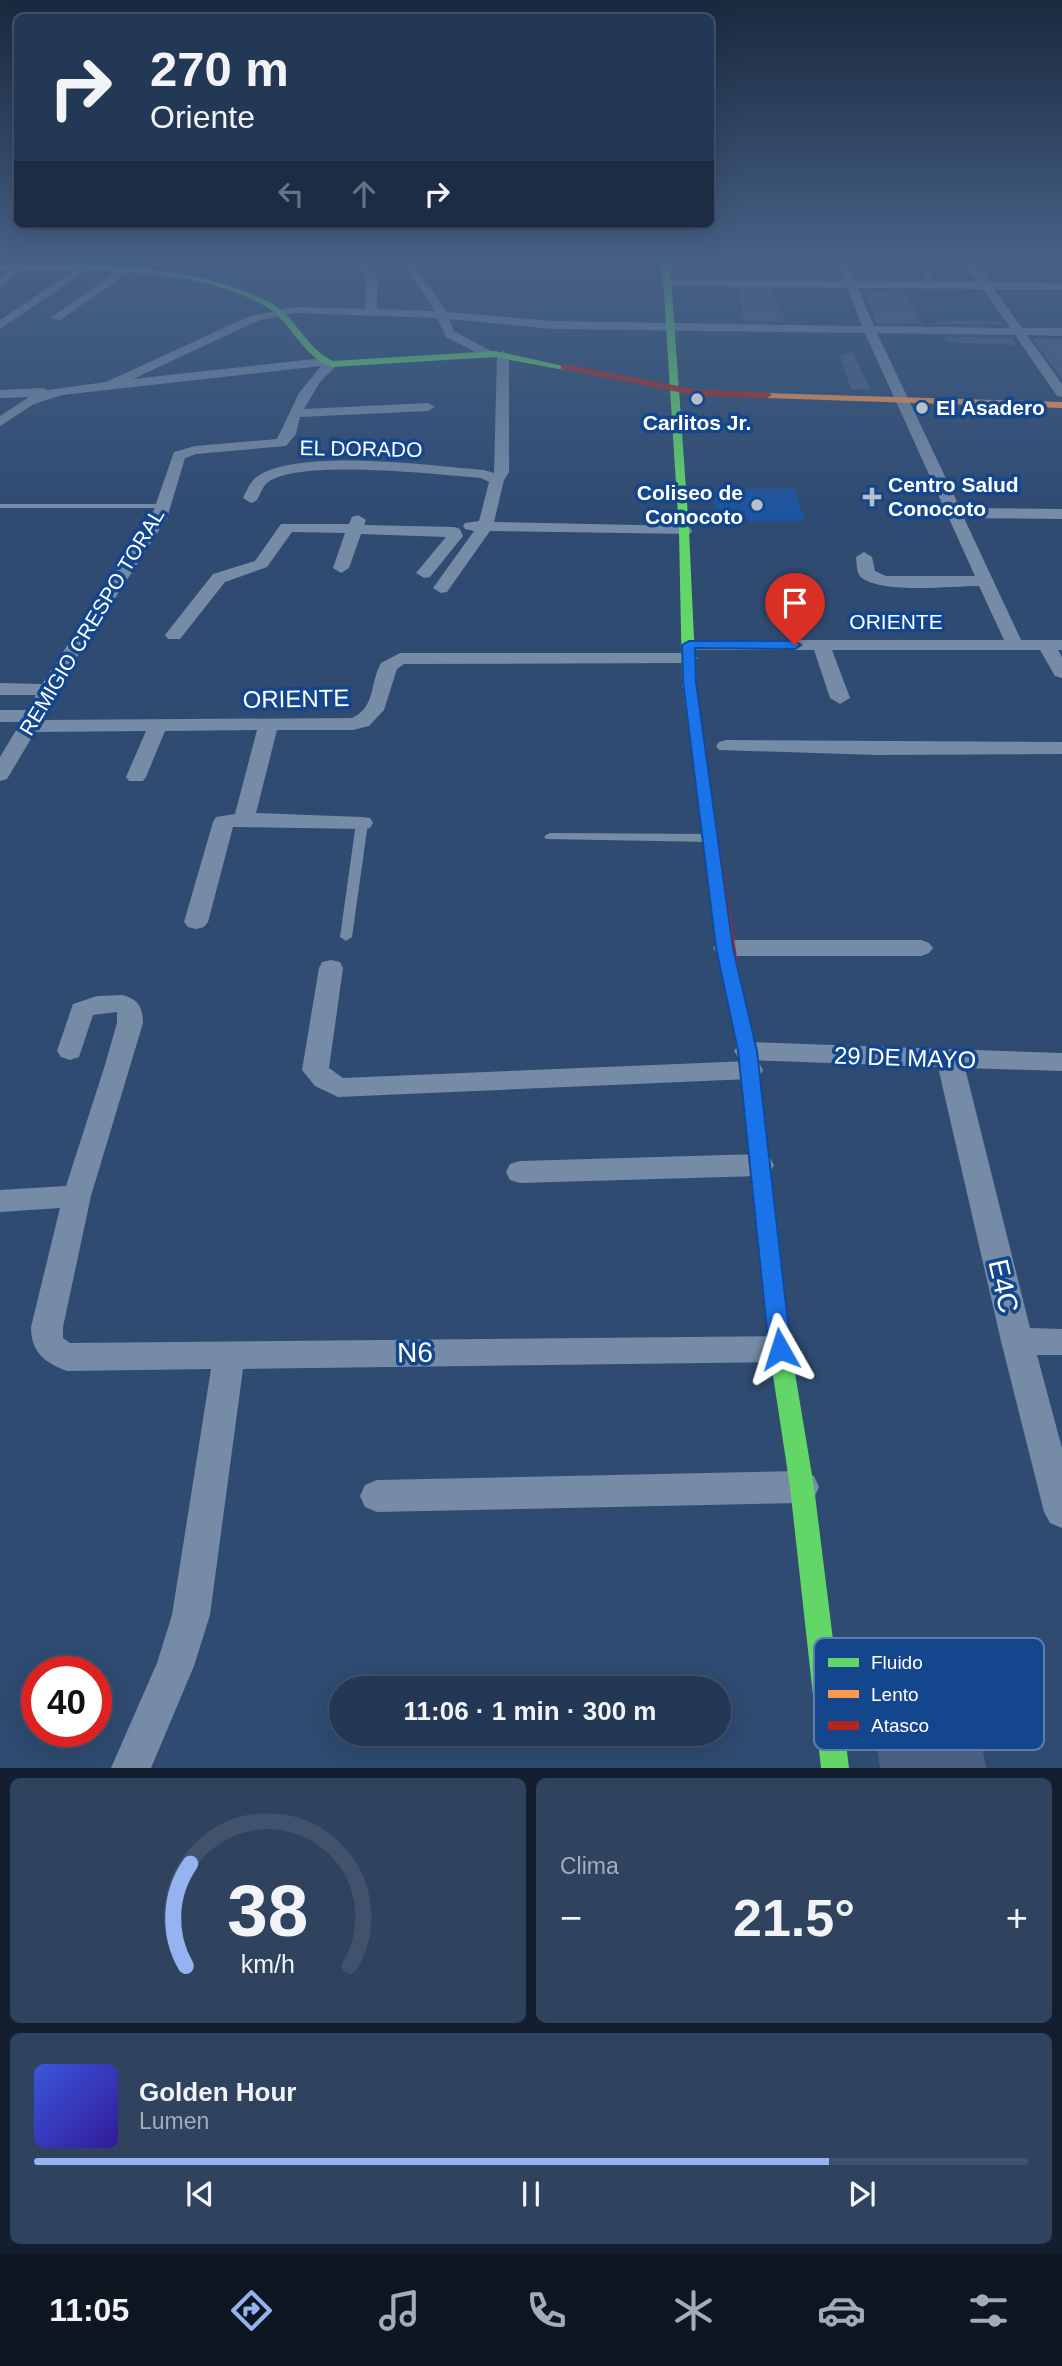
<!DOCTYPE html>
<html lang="es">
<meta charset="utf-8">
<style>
body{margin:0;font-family:Helvetica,sans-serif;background:#2f435f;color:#f1f3f6;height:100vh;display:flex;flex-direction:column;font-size:26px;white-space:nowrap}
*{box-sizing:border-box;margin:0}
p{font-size:23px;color:#a3acb9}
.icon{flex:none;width:38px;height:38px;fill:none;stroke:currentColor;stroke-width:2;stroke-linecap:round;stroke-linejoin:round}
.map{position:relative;height:1768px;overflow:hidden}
.sheet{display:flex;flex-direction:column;gap:10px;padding:10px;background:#131f2f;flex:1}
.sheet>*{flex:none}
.top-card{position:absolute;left:14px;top:14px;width:700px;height:214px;border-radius:10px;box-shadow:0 7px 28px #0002,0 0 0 2px #40526c;background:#233855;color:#f1f3f6;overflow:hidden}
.speed{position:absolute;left:21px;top:1656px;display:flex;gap:14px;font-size:35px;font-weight:700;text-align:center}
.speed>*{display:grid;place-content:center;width:91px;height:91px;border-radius:50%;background:#233855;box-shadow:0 7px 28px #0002,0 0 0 2px #40526c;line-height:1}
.speed .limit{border:10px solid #d22;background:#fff;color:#111}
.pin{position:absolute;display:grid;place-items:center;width:60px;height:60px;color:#fff;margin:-72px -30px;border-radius:50% 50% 50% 0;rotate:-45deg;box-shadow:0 0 7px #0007}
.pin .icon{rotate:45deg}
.me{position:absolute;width:77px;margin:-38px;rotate:354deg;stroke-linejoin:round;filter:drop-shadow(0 0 5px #0008)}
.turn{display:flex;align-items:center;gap:24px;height:147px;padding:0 21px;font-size:32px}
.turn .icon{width:91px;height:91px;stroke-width:2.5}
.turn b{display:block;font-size:49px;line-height:60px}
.lanes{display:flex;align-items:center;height:66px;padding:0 21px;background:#0003;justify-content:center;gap:35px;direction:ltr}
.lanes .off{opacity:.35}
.big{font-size:52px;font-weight:700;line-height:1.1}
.sheet .widget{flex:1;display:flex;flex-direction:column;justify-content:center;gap:10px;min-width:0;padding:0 24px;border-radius:10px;background:#2f435f}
.sheet .dial{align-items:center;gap:0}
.dial svg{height:182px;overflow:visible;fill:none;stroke:#40526c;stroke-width:7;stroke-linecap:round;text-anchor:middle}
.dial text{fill:#f1f3f6;stroke:none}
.song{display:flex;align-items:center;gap:21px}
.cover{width:84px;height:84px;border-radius:10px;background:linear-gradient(135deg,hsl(230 70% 55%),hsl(250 70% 35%))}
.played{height:7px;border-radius:4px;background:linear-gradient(90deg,#95b2f1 80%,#40526c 80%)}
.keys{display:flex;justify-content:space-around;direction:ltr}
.heat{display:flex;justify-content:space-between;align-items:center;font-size:38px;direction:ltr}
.sheet .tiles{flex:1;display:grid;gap:10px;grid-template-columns:1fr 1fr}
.widget:last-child{grid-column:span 2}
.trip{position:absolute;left:329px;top:1676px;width:402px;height:70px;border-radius:35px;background:#233855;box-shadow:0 7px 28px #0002,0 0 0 2px #40526c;font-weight:700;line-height:70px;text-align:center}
.tabs{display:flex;height:112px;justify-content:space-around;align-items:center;background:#0e1622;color:#a3acb9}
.tabs .icon{width:49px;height:49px}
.tabs .selected{color:#95b2f1}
.tabs b{font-size:32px;color:#f1f3f6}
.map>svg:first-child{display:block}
.green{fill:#1e55a0}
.building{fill:#4a6080}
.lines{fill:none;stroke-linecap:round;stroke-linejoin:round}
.lane{fill:#768ba6;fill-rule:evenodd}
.street{fill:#768ba6;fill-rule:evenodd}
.fast{fill:#63d668;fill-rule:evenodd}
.slow{fill:#ff974d;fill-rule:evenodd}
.jam{fill:#b3261e;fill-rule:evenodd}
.route{fill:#1a73e8;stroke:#114b97;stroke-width:2}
.poi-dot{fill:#b6c0cd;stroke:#13468d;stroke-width:2.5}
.labels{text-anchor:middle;stroke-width:7;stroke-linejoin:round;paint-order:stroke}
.far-poi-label{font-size:21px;font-weight:bold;fill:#fff;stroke:#13468d;text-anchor:start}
.far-street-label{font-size:21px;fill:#fff;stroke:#13468d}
.street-label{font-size:24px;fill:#fff;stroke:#13468d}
.near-street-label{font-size:28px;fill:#fff;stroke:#13468d}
.key{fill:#13468d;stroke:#5a7eaf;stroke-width:2}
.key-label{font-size:19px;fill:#fff}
</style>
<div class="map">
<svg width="1062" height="1768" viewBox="0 0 1062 1768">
<rect width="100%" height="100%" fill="#2f4b71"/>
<path class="green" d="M711 489H795L805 521H718Z"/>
<g class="building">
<path d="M737 289 772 290 786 322 744 321Z"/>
<path d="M865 291H904L923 324 876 323Z"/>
<path d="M936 321H1001L1004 325 938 324Z"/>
<path d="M944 337 1012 338 1016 345 946 342Z"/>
<path d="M1032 338 1062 339V379Z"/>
<path d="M853 351 870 390 851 389 840 356Z"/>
<path d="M866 1662 967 1665 986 1768H880Z"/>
</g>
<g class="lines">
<g class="lane">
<path d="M923 270 947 269 950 271 929 273 934 285 931 287 928 285Z"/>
<path d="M0 504H163L167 506 163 508H0Z"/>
<path d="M362 820 368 823 352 937 346 941 340 937 356 823Z"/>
<path d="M550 833 710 834 716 838 710 842 546 839 544 837 546 835Z"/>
</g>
<g class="street">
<path d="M146 263H166L127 274 60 320 50 318 119 270Z"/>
<path d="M352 263H364L377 274V309L435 311 407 269 398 263H412L447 312 553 321 862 326 847 288 670 286 665 283 670 280 844 281 837 263H847L855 281 978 282 965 263H976L989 282 1062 283V289H994L1022 328H1062V336L1027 335 1062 384V397L1057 396 1015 335 877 333 960 508 1062 509V519L964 518 1021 640H1062V650H1058L1062 657V678L1055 676 1040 650H832L850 698 840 704 830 698 814 650H689L680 645 689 640H1004L979 586C951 586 884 594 862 578 856 574 857 564 856 557L864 552 872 557 875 571 886 576H975L865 333 553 329 449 319 454 331 491 351 493 354 487 358 446 337 437 318 294 313 257 321 133 379 323 358 338 364 320 382 304 409 428 403 435 407 428 411 300 417 296 434 286 446 196 454 185 458 167 518 73 663 42 720 352 718C376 707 370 682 381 663L400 653H689L698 658 689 663 404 664 397 669 384 710 369 726 353 730H277L256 813 362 817 370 818 373 823 370 828 362 829 233 827 208 922 204 927 196 929 188 927 184 922 213 822 216 817 235 814 257 730 165 731 146 777 143 781H129L126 777 146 731 35 732 7 779 0 781V757L21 722H0V710H27L36 695H0V683L42 684 151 518 174 452 195 446 277 439 299 393 321 366 62 395 34 404 0 426V416L29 397 0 398V390L43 388 48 390 106 382 250 316 294 307 365 309 367 275ZM858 288 983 289 1010 328 874 326Z"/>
<path d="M16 265 25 267 0 288V279Z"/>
<path d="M78 268 87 270 0 329V320Z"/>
<path d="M503 351 509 355V472L504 480 494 522 684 526 690 528 692 531 690 534 490 531 447 592 441 593 433 588 474 531 465 529 463 526 465 523 479 521 489 482 481 478C439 475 297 458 267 483 262 487 260 496 256 501L251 503 243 498C247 490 251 480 258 476 303 448 430 466 484 470L494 473 497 355Z"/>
<path d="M358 515 366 520 364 525 454 527 460 529 463 536 430 577 424 578 416 573 446 537 361 534 349 568 341 573 333 568 345 533 292 532 267 567 225 582 180 639H168L165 635 213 574 255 561 281 524H349L352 517Z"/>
<path d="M726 740 1062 742V754L877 755 719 750 716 746 719 742Z"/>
<path d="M725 940H921L929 943 933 948 929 953 921 956H725L717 953 713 948 717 943Z"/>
<path d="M331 960 340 962 343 968 329 1068 343 1078 750 1061 759 1063 763 1070 759 1077 750 1079 338 1097 315 1086 302 1070 319 968 322 962Z"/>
<path d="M122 995C138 999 143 1007 143 1023L91 1196 63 1327V1338L70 1343 780 1336 791 1340 796 1349 791 1358 780 1362 243 1369 210 1615 194 1666 151 1768H111L157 1663 172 1615 211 1369 67 1371C45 1363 31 1352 31 1327L60 1208 0 1212V1190L66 1186 105 1065 117 1023V1012L93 1015 79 1057 70 1060 61 1057 57 1051 73 1004 97 996Z"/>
<path d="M747 1042 1062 1053V1071L965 1068 1030 1328 1062 1329V1355H1037L1062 1448V1528L1050 1523 1044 1512 1001 1341 938 1067 747 1060 738 1057 734 1051 738 1045Z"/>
<path d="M760 1154 770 1158 774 1165 770 1172 760 1176 520 1183 510 1180 506 1172 510 1164 520 1161Z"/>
<path d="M802 1471 814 1476 819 1487 814 1498 802 1503 377 1512 365 1507 360 1496 365 1485 377 1480Z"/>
</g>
<g class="fast">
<path d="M662 263H670L689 531 696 682 711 791 704 795 697 791 682 682 679 531Z"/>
<path d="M0 265C88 266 186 261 267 301 295 314 305 348 333 361L495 351 568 367 564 370 495 357 332 367C301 356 292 322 265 306 194 265 80 270 0 269Z"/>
<path d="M732 977 741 983 756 1051 791 1349 814 1487 849 1768H821L790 1487 769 1349 738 1051 723 983Z"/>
</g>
<path class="slow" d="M764 393 1062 402V408L767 398 762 395Z"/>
<g class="jam">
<path d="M564 364 699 390 767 392 772 395 767 398 699 396 561 369V365Z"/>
<path d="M704 787 711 791 741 983 732 989 723 983 697 791Z"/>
</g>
</g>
<linearGradient id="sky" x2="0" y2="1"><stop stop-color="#1a293e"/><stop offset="0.51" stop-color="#476186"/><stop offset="1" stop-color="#476186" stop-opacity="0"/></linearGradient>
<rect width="1062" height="511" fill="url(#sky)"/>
<path class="route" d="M689 641H795L801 645 795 649 695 648 696 682 733 948 757 1051 791 1349 788 1355 780 1358 772 1355 769 1349 738 1051 716 948 683 682 682 645Z"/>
<g class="poi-dot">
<circle cx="697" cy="399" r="7"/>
<circle cx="922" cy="408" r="7"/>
<path d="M868.5 486.5h7v7h7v7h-7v7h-7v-7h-7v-7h7z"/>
<circle cx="757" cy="505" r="7"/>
</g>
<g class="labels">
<g class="far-poi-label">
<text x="936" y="415">El Asadero</text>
<text x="697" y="430" text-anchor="middle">Carlitos Jr.</text>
<text x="888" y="492">Centro Salud<tspan x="888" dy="24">Conocoto</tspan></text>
<text x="743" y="500" text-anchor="end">Coliseo de<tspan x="743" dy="24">Conocoto</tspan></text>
</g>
<g class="far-street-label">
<text transform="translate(361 449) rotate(1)" y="7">EL DORADO</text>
<text transform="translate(92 622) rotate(-59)" y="7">REMIGIO CRESPO TORAL</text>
<text x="896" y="629">ORIENTE</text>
</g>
<g class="street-label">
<text transform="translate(296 699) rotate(-1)" y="8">ORIENTE</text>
<text transform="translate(905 1058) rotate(2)" y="8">29 DE MAYO</text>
</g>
<g class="near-street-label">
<text transform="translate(1004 1286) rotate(77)" y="10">E4C</text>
<text transform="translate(415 1352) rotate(-1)" y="10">N6</text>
</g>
</g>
<rect x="814" y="1638" width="230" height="112" rx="10" class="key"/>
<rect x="828" y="1658" width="31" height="9" fill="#63d668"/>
<rect x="828" y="1690" width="31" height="8" fill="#ff974d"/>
<rect x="828" y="1721" width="31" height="9" fill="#b3261e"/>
<g class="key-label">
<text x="871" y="1669">Fluido</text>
<text x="871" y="1701">Lento</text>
<text x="871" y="1732">Atasco</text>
</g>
</svg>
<div class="speed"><div class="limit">40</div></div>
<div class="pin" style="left:795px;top:645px;background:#d93025"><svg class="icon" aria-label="arrive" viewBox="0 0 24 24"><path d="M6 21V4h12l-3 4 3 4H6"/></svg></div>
<svg class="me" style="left:780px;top:1349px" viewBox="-20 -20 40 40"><path d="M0-17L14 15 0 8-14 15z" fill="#1a73e8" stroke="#fff" stroke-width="4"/></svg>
<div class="trip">11:06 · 1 min · 300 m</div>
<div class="top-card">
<div class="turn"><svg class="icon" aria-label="right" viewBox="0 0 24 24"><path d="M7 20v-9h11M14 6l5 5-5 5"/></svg><div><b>270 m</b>Oriente</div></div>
<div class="lanes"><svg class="icon off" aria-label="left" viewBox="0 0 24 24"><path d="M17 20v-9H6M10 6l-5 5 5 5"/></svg><svg class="icon off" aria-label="ahead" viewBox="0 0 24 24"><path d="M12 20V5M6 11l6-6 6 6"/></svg><svg class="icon" aria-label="right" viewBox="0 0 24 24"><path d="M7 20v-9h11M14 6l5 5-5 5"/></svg></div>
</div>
</div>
<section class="sheet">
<div class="tiles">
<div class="widget dial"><svg viewBox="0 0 100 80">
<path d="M14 69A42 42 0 1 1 86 69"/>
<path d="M14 69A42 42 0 0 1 16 24" stroke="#95b2f1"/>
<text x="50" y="56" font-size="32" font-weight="700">38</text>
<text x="50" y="72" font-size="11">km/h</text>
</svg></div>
<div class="widget"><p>Clima</p>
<div class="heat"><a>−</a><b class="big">21.5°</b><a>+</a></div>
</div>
<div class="widget">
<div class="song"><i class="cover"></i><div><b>Golden Hour</b><p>Lumen</p></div></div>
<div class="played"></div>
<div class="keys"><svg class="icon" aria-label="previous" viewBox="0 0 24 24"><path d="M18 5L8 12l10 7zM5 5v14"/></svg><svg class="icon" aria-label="pause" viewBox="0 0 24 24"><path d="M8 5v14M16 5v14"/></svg><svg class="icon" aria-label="next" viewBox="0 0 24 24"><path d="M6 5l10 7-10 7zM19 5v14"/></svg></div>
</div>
</div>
</section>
<nav class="tabs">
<b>11:05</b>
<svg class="icon selected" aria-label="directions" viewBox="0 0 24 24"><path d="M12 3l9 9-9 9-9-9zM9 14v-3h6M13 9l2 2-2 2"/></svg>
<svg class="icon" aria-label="music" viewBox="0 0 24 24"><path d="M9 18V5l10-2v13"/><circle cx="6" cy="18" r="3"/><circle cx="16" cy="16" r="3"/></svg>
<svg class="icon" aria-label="phone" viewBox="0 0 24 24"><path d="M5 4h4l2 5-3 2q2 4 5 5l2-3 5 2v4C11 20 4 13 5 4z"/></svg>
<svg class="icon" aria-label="climate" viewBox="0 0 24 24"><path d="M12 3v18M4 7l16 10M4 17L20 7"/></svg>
<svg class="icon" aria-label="car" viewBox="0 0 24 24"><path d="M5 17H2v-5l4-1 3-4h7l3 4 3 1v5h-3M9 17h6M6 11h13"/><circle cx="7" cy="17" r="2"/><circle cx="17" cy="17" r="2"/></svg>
<svg class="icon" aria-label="filters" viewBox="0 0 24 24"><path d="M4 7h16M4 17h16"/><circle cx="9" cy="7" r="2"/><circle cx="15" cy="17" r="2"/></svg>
</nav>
